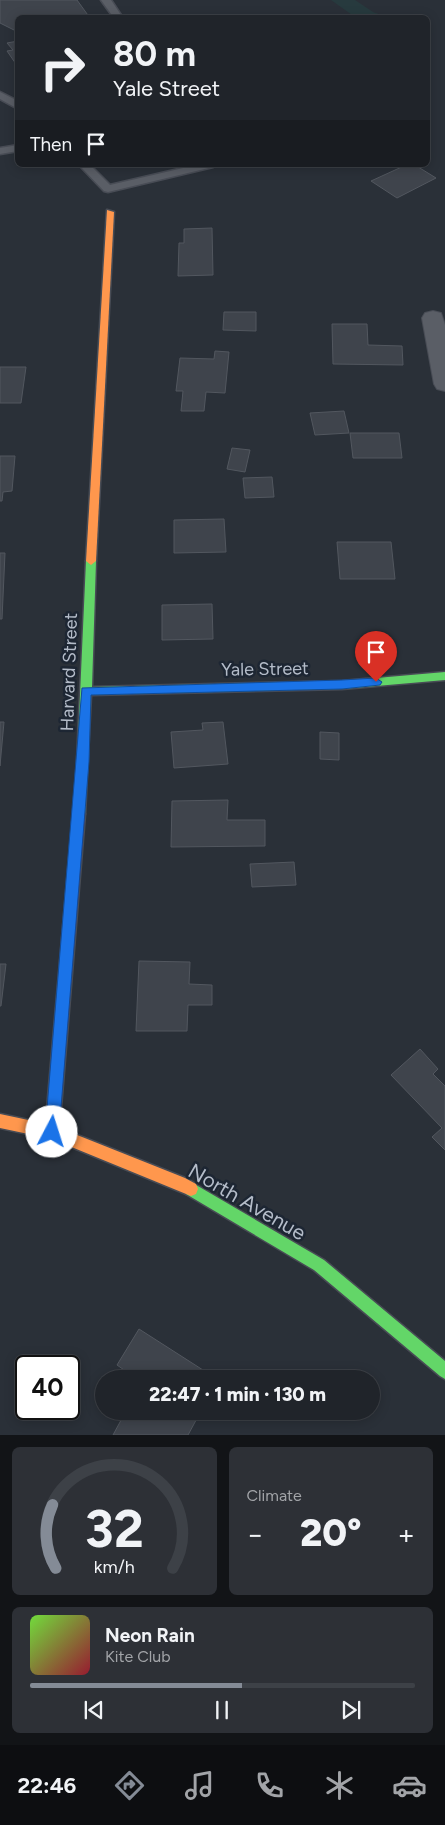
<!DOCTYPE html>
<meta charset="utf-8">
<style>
body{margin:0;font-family:Figtree,sans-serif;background:#2d3036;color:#f1f3f6;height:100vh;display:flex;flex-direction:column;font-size:19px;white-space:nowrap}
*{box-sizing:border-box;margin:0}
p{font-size:16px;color:#a2a4a8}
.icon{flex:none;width:28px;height:28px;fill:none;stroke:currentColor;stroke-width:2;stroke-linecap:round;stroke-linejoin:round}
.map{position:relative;height:1435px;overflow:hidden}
.drawer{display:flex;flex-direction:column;gap:12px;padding:12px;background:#121417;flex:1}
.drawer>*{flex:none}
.top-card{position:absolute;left:15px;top:15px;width:415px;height:152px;border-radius:8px;box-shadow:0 2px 12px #0003,0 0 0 1px #3d4147;background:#20242a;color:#f1f3f6;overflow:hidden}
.speed{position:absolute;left:15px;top:1355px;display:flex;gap:10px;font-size:25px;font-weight:700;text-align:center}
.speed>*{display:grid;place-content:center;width:65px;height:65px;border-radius:50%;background:#20242a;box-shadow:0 2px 12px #0003,0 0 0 1px #3d4147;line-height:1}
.speed .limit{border:2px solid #111;border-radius:8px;background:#fff;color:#111}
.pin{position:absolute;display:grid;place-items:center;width:42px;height:42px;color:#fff;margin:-51px -21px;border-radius:50% 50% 50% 0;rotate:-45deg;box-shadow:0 0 5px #0007}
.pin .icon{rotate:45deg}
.me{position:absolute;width:55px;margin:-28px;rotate:5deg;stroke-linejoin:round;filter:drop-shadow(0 0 4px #0008)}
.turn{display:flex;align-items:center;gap:18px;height:105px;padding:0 15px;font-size:22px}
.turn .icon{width:65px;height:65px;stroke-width:2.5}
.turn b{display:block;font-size:35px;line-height:42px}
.then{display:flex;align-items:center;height:48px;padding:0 15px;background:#0003;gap:10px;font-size:19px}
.big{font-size:38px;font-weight:800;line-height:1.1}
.drawer .widget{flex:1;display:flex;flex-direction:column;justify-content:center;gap:8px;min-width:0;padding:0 18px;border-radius:8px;background:#2d3036}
.drawer .dial{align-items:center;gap:0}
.dial svg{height:130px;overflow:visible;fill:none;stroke:#3d4147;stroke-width:7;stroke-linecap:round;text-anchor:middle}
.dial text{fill:#f1f3f6;stroke:none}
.song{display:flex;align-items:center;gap:15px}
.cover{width:60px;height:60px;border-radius:8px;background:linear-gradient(135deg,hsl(100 70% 55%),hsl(350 70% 35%))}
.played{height:5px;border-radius:2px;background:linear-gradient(90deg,#848b96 55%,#3d4147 55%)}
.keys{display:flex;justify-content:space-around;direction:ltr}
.heat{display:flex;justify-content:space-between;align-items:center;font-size:28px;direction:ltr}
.drawer .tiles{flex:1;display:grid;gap:12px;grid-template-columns:1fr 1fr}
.widget:last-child{grid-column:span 2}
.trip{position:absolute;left:95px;top:1370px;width:285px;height:50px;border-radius:25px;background:#20242a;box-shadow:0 2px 12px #0003,0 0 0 1px #3d4147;font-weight:800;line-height:50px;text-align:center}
.dock{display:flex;height:80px;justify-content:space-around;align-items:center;background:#0d0e11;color:#a2a4a8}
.dock .icon{width:35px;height:35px}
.dock .current{color:#848b96}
.dock b{font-size:22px;color:#f1f3f6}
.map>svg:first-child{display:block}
.green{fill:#273a3e}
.building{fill:#3f444c;stroke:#52575f}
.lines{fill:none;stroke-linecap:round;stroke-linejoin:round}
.lane-casing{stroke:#484c55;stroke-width:3}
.street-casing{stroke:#484c55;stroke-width:2}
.fast-casing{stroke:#484c55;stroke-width:3}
.slow-casing{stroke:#484c55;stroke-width:3}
.jam-casing{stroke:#484c55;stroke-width:3}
.lane{fill:#5a5e66;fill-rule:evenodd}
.street{fill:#5a5e66;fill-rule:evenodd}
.fast{fill:#63d668;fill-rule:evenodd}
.slow{fill:#ff974d;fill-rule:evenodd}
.jam{fill:#b3261e;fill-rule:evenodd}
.route{fill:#1a73e8;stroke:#114b97}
.labels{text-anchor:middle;stroke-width:5;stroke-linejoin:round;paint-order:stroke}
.street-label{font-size:18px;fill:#b4bcc9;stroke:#1d2633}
.near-street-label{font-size:21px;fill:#b4bcc9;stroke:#1d2633}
</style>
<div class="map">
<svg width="445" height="1435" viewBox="0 0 445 1435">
<rect width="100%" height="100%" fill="#2a3038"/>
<path class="green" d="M331 0H355L373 12 387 17H355Z"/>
<g class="building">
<path d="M0 0H77L90 18H18V32L0 23Z"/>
<path d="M18 41V67L7 51 13 50 7 43Z"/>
<path d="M406 165H415L436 178 397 198 371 181Z"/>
<path d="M212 228 213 275 178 276 179 243H184V229Z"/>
<path d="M224 312H256V331L223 330Z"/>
<path d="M332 324H367L368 345 402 346 403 365 333 364Z"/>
<path d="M215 351 229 352 225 393 206 392 204 411H181L183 391H176L180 358 214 359Z"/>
<path d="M0 367H26L21 403H0Z"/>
<path d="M344 411 349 433 315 435 310 413Z"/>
<path d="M350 433H399L402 458H353Z"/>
<path d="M232 448 250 450 245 472 227 469Z"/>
<path d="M0 456H15L12 491 3 492 2 501H0Z"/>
<path d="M272 477 274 497 245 498 243 478Z"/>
<path d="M224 519 226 552 174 553V520Z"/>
<path d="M337 542H391L395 579H340Z"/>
<path d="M0 553H5L2 619H0Z"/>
<path d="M212 604 213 639 162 640V605Z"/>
<path d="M0 722H4L0 766Z"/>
<path d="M223 722 228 764 174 768 171 732 203 730 202 723Z"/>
<path d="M320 732 339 733V760L320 759Z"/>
<path d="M228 800 227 820H265V846L171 847 172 801Z"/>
<path d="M294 862 296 885 252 887 250 864Z"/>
<path d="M139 961 190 962 189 984 212 985V1005H188L187 1031H136Z"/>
<path d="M0 964H6L1 1006H0Z"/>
<path d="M420 1049 438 1069 433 1074 445 1086V1150L432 1137 442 1128 391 1075Z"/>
<path d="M139 1329 217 1379H137L117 1365Z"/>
<path d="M126 1411H201L188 1435H113Z"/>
</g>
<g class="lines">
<g class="lane-casing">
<g id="lane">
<path d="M101 0H111L123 18H114Z"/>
<path d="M0 92 18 101V109L0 99Z"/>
<path d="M18 145V151L0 154V148Z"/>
<path d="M79 165H90L110 185 196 165H214L213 167 108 192 104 191Z"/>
</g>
</g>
<g class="street-casing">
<path id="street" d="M433 311 441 313 445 325V391L437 389 434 384 422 318 425 313Z"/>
</g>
<g class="fast-casing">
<g id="fast">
<path d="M91 557 96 561 92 687 342 681 445 672V680L342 689 91 695 85 814 83 818 79 819 75 818 73 814 77 762 86 561Z"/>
<path d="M191 1182 324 1260 445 1361V1379L440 1376 314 1270 186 1194 184 1189 186 1184Z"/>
</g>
</g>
<g class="slow-casing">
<g id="slow">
<path d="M107 210 114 212 96 561 91 565 86 561Z"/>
<path d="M0 1114 52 1125 185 1178 196 1184 198 1189 196 1194 191 1196 52 1139 0 1128Z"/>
</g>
</g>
<g class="jam-casing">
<path id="jam" d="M79 809 83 810 85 814 59 1132 57 1137 52 1139 47 1137 45 1132 73 814 75 810Z"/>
</g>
<use href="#lane" class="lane"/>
<use href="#street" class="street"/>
<use href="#fast" class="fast"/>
<use href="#slow" class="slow"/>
<use href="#jam" class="jam"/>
</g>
<path class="route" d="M376 678 382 682 380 685 342 689 91 695 89 762 59 1132 57 1137 52 1139 47 1137 45 1132 82 688 342 680Z"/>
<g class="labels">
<g class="street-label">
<text transform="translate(265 669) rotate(-1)" y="6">Yale Street</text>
<text transform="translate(69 672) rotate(-88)" y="6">Harvard Street</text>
</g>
<g class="near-street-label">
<text transform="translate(247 1202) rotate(30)" y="7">North Avenue</text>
</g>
</g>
</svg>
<div class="speed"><div class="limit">40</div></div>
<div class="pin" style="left:376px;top:682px;background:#d93025"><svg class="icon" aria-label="arrive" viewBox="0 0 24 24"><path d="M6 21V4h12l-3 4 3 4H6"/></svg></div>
<svg class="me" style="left:52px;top:1132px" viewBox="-20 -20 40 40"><circle r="19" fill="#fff"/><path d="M0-13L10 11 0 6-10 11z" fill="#1a73e8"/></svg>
<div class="trip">22:47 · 1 min · 130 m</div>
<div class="top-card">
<div class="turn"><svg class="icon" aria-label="right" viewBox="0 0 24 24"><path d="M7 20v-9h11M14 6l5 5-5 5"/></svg><div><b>80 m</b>Yale Street</div></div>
<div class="then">Then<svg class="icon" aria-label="arrive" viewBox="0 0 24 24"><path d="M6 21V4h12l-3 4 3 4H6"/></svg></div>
</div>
</div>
<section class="drawer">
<div class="tiles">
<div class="widget dial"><svg viewBox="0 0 100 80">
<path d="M14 69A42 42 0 1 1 86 69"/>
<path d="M14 69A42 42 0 0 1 12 30" stroke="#848b96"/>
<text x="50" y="56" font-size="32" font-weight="700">32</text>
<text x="50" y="72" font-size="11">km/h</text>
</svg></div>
<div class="widget"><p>Climate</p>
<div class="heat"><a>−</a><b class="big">20°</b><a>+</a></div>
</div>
<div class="widget">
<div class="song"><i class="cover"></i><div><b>Neon Rain</b><p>Kite Club</p></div></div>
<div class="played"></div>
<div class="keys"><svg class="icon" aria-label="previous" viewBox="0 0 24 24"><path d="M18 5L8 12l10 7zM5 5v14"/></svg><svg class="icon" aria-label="pause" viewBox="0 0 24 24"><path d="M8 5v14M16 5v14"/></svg><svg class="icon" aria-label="next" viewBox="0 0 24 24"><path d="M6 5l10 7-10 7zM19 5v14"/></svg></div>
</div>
</div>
</section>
<nav class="dock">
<b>22:46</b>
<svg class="icon current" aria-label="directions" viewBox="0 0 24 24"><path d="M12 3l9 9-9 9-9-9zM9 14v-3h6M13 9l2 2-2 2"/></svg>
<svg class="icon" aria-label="music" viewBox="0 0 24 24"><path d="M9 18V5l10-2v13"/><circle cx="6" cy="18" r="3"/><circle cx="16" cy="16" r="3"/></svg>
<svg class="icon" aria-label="phone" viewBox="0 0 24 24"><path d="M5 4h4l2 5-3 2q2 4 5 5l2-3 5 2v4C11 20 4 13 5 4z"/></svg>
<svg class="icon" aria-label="climate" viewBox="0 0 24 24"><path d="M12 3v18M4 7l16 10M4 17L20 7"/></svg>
<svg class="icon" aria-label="car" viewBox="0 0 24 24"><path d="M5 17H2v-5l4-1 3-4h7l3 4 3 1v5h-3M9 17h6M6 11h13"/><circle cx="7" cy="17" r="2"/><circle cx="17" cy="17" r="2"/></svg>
</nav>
